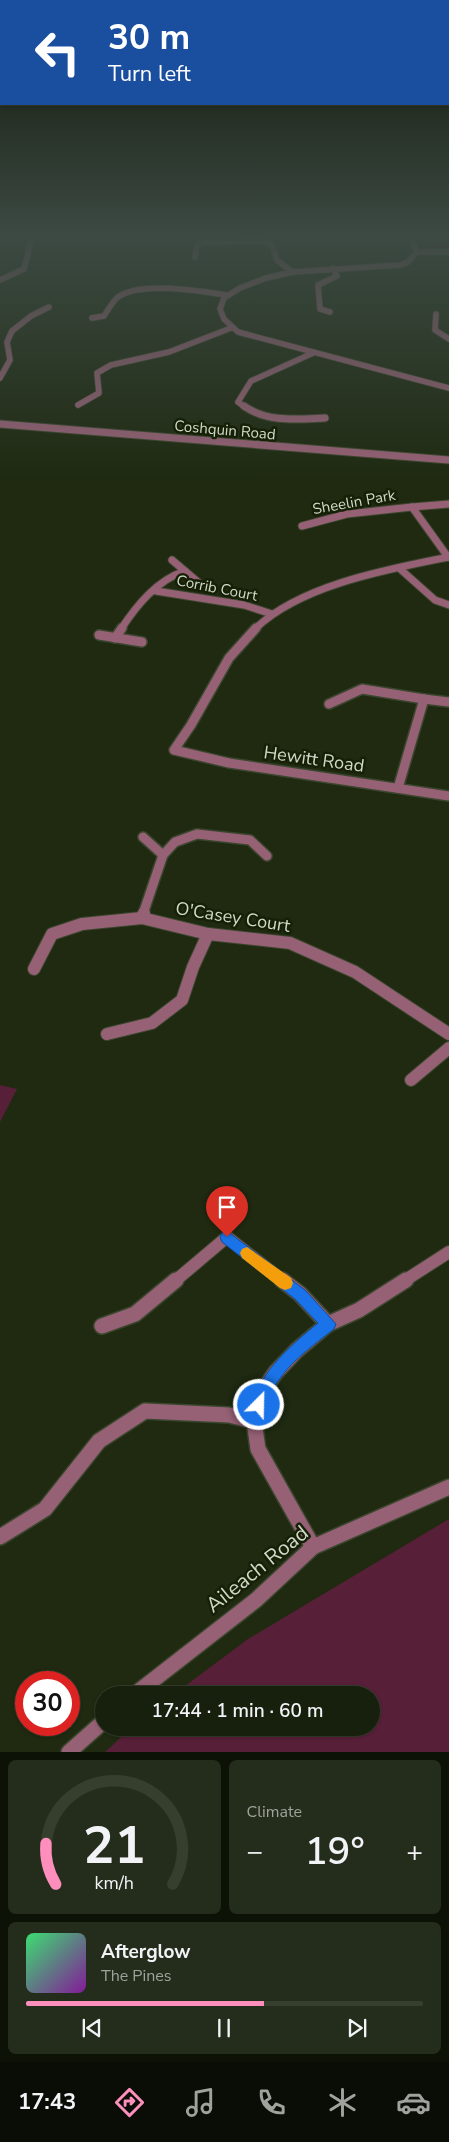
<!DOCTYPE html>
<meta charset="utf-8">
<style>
body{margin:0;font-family:"Nunito Sans",sans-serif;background:#242d1b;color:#f1f3f6;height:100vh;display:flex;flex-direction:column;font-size:19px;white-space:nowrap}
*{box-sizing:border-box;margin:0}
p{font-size:16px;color:#9ea39d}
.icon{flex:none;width:28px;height:28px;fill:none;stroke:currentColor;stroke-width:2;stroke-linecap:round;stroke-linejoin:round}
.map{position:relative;height:1752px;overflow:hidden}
.sheet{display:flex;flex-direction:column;gap:8px;padding:8px;background:#0d1207;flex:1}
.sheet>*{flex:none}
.banner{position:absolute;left:0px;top:0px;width:450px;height:105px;box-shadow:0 1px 4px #0004,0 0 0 1px #363e2e;background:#1a4fa0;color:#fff;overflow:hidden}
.speed{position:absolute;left:15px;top:1671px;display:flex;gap:10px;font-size:25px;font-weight:700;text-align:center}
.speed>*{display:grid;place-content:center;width:65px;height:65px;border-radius:50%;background:#17200d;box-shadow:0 1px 4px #0004,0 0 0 1px #363e2e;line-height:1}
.speed .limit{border:8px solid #d22;background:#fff;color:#111}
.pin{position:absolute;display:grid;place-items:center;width:42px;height:42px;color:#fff;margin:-51px -21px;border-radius:50% 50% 50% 0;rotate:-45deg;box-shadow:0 0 5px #0007}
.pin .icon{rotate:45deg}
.me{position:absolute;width:55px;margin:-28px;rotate:23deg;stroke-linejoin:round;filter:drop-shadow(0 0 4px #0008)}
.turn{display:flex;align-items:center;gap:18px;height:105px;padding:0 25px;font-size:22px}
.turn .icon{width:65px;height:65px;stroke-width:2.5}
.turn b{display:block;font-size:35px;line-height:42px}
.big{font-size:38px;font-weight:600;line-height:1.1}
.sheet .tile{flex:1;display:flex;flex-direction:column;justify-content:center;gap:8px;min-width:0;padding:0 18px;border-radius:8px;background:#242d1b}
.sheet .dial{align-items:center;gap:0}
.dial svg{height:130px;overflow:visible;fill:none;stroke:#363e2e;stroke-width:7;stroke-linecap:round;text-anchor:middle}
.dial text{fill:#f1f3f6;stroke:none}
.song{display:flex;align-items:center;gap:15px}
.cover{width:60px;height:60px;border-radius:8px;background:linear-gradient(135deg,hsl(140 70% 55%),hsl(290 70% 35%))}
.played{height:5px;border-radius:2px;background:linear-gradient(90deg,#fe8ebb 60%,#363e2e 60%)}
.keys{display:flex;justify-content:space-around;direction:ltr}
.heat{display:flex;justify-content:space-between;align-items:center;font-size:28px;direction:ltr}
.sheet .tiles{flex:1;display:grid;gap:8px;grid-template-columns:1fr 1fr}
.tile:last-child{grid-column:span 2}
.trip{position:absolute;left:95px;top:1686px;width:285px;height:50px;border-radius:25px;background:#17200d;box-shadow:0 1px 4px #0004,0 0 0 1px #363e2e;font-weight:600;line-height:50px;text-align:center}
.menu{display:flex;height:80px;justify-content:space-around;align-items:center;background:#090d05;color:#9ea39d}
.menu .icon{width:35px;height:35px}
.menu .current{color:#fe8ebb}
.menu b{font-size:22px;color:#f1f3f6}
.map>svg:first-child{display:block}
.green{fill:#572038}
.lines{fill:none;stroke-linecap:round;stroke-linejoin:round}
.minor-far4-casing{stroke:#3b462e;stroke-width:7}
.minor-far3-casing{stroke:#3b462e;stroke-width:9}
.minor-far2-casing{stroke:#3b462e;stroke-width:12}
.minor-far1-casing{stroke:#3b462e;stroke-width:14}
.minor-casing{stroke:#3b462e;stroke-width:18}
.minor-far4{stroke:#966175;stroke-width:5.5}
.minor-far3{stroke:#966175;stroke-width:7}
.minor-far2{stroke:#966175;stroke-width:9}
.minor-far1{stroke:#966175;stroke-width:12}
.minor{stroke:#966175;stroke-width:15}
.route{fill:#1a73e8;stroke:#114b97}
.slow{fill:#f59e0b}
.labels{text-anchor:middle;stroke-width:5;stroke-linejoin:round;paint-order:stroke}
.far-street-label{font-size:15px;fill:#d0d8c8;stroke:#162007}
.street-label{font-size:18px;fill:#d0d8c8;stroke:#162007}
.near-street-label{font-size:21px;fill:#d0d8c8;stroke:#162007}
</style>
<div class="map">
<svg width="449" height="1752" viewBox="0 0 449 1752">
<rect width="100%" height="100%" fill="#1f2a11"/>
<g class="green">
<path d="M430 235H449V251L422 249 423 239Z"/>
<path d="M0 1085 17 1089 0 1122Z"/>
<path d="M449 1519V1752H105L131 1728H371V1695H173L248 1639Z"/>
</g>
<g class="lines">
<g class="minor-far4-casing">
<g id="minor-far4">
<path d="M409 235 417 252 408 262 400 265 293 272 266 278 240 288 224 298 220 309 224 319 238 332 449 388"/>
<path d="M417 252H449"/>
<path d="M195 257 197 245 205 242 263 241 272 245 277 260 291 271"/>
<path d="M0 280 24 269 31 242"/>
<path d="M330 312 320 309 318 285 337 276 333 268"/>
<path d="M436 314 435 330 449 339"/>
<path d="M92 318 104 316C108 310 112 302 118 297 140 281 199 291 226 295"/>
<path d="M0 378 10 360 7 342 12 331 31 316 49 307"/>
<path d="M78 405 99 393 97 373 111 365 169 352 231 328"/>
<path d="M246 408 238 402 251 381 313 353"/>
</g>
</g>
<g class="minor-far3-casing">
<g id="minor-far3">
<path d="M244 406C268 423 298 419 325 418"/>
<path d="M0 424 449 460"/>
<path d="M302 526 347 514 412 507"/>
<path d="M448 557 412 507 449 504"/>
<path d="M172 560 199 583"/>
<path d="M399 568 435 600 449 605"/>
<path d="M156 591 244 605 272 614"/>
<path d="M121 629C137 605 157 580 185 571"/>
<path d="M255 629C300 585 389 569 449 557"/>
</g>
</g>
<g class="minor-far2-casing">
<g id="minor-far2">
<path d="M256 628 229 658 191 725 174 750 229 763 449 796"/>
<path d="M99 635 142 642"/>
<path d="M115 638 122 628"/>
<path d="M329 704 362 689 424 699"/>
<path d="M398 788 424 699 449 702"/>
<path d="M143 837 163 855"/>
<path d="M143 914 163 855 175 842 197 834 250 840 267 856"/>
</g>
</g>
<g class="minor-far1-casing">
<g id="minor-far1">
<path d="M142 918 144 913"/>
<path d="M34 969 52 934 82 924 142 918 208 934 290 943 355 972 449 1034"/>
<path d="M107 1034 152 1023 182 1000 193 967 208 934"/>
<path d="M411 1080 449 1048"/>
<path d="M175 1281 227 1237 283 1281"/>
<path d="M404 1281 449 1252"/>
</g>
</g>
<g class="minor-casing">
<g id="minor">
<path d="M282 1280 300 1294 328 1324"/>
<path d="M102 1326 135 1314 176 1280"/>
<path d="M0 1537 45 1509 99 1441 145 1411 229 1415 254 1421"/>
<path d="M313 1547 258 1449 254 1421 264 1389 276 1372 297 1350 328 1324 359 1310 406 1280"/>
<path d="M134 1695 256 1600 313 1547 449 1487"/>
<path d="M69 1752 104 1721"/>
</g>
</g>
<use href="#minor-far4" class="minor-far4"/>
<use href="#minor-far3" class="minor-far3"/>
<use href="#minor-far2" class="minor-far2"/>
<use href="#minor-far1" class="minor-far1"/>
<use href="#minor" class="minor"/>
</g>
<linearGradient id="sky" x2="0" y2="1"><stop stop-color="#111709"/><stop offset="0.49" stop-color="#3c4a43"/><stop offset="1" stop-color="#3c4a43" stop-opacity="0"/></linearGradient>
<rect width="449" height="480" fill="url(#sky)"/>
<path class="route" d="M227 1231 305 1290 336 1324 334 1329C312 1346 284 1366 272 1392 269 1398 268 1404 265 1410L259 1412 254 1410 251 1405C263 1369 289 1347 318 1323L295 1299 222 1242 220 1237 222 1233Z"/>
<path class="slow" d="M247 1247 291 1278 293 1283 291 1288 285 1290 280 1288 242 1258 240 1253 242 1249Z"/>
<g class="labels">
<g class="far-street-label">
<text transform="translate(225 430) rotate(5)" y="5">Coshquin Road</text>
<text transform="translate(354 502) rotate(-10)" y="5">Sheelin Park</text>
<text transform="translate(217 588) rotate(11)" y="5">Corrib Court</text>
</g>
<g class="street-label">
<text transform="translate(314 759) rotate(8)" y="6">Hewitt Road</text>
<text transform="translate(233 917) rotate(9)" y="6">O'Casey Court</text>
</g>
<g class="near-street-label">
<text transform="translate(257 1569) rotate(-39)" y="7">Aileach Road</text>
</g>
</g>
</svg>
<div class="speed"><div class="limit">30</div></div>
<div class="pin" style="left:227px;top:1237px;background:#d93025"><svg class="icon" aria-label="arrive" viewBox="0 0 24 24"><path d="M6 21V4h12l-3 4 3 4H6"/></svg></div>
<svg class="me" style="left:259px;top:1405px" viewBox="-20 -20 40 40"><circle r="17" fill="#1a73e8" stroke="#fff" stroke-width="3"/><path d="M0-11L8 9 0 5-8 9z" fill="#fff"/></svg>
<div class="trip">17:44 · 1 min · 60 m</div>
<div class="banner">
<div class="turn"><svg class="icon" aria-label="left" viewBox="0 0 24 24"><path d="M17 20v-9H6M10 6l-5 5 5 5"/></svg><div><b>30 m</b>Turn left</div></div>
</div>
</div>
<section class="sheet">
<div class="tiles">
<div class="tile dial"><svg viewBox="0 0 100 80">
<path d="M14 69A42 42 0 1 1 86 69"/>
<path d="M14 69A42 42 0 0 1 8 44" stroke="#fe8ebb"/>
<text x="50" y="56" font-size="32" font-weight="700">21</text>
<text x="50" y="72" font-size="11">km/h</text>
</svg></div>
<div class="tile"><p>Climate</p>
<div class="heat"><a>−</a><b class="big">19°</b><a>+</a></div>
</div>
<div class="tile">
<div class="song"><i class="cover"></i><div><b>Afterglow</b><p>The Pines</p></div></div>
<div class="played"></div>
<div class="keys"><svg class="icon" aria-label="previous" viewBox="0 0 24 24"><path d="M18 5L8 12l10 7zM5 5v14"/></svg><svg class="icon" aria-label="pause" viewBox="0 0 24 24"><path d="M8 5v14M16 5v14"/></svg><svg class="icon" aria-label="next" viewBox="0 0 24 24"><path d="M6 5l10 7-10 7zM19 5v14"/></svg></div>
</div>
</div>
</section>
<nav class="menu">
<b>17:43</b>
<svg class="icon current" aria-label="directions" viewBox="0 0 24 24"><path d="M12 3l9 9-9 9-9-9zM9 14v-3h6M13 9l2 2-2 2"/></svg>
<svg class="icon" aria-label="music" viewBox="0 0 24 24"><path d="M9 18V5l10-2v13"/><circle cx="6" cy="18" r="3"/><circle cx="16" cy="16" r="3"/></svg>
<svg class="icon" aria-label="phone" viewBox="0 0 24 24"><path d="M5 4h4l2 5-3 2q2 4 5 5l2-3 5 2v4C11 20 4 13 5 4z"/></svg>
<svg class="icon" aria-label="climate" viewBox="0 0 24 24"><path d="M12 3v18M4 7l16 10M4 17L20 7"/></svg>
<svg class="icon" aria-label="car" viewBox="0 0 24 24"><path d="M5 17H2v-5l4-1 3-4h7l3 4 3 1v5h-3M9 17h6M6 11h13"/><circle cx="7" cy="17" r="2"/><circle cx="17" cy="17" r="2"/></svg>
</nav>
